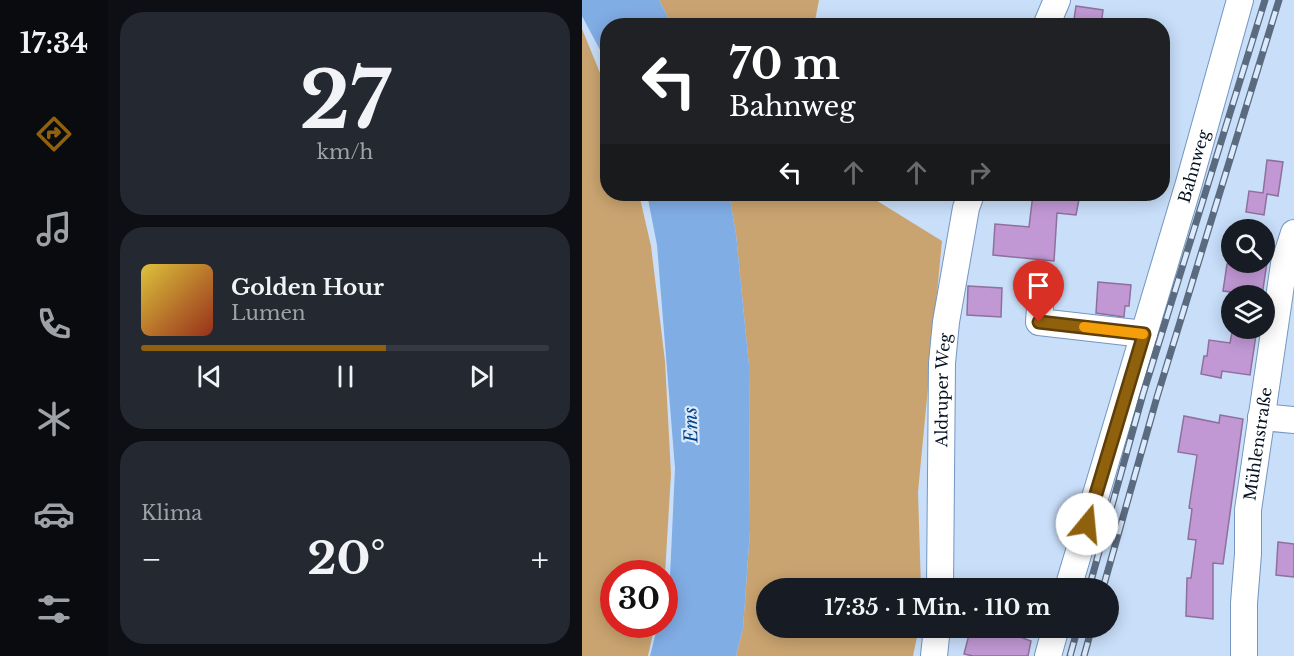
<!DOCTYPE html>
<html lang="de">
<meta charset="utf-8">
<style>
body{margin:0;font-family:"Libre Baskerville",serif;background:#242831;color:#f1f3f6;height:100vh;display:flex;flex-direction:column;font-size:22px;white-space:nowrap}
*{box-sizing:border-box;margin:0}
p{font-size:20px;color:#9ea1a6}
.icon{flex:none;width:33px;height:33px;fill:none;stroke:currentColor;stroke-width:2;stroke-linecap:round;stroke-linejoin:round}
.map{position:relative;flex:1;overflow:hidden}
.side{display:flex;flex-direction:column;gap:12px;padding:12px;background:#0d0f14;width:474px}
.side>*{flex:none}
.hud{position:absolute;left:18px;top:18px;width:570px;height:183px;border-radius:24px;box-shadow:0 3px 15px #0003;background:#202124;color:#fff;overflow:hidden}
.fabs{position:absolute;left:639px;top:219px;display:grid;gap:12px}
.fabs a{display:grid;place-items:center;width:54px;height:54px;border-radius:50%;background:#171b24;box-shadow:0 3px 15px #0003;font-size:30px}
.speed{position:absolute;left:18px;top:560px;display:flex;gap:12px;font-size:30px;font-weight:700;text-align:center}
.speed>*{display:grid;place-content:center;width:78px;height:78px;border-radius:50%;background:#171b24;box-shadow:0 3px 15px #0003;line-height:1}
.speed .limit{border:9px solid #d22;background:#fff;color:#111}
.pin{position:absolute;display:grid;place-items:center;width:51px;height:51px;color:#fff;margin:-62px -26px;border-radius:50% 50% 50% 0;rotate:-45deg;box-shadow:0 0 6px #0007}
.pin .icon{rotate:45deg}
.me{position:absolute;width:66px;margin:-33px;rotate:17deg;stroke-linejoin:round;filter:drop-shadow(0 0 4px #0008)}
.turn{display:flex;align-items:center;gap:21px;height:126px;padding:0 30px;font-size:27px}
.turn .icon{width:78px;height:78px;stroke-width:2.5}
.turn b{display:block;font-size:42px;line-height:51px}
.lanes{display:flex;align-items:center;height:57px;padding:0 30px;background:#0003;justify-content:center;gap:30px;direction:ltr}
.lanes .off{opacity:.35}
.big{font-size:45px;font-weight:700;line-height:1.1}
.side .card{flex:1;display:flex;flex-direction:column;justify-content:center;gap:9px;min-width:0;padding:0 21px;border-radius:24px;background:#242831}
.side .dial{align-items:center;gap:0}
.dial b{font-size:78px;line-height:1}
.song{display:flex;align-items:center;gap:18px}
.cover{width:72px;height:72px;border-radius:9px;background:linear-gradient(135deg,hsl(50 70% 55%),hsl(10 70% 35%))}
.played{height:6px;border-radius:3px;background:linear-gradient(90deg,#90610d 60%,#363941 60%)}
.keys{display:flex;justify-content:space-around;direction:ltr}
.heat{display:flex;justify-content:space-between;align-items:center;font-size:33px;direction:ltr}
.trip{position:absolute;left:174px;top:578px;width:363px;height:60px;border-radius:30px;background:#171b24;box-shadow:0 3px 15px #0003;font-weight:700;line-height:60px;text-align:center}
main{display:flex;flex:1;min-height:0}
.dock{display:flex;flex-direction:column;width:108px;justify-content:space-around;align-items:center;background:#090b0e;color:#9ea1a6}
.dock .icon{width:42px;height:42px}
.dock .on{color:#90610d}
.dock b{font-size:27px;color:#f1f3f6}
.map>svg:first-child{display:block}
.green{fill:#caa470}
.water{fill:#81ade5}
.building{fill:#c198d4;stroke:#8e709c;stroke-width:1.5}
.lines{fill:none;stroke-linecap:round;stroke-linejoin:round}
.minor-casing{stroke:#7496c0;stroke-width:28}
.minor{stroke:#fff;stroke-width:26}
.rail-casing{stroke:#5a6b7f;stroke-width:7}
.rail{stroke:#dceafd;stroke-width:4.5;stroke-dasharray:14;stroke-linecap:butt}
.route-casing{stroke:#5e3f08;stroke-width:15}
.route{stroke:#90610d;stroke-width:10}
.slow{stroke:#f59e0b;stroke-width:10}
.labels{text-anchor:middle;stroke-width:4.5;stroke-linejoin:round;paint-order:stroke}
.street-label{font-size:16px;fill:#061322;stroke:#dceafd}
.water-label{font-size:18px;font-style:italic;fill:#004183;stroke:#dceafd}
</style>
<main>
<nav class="dock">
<b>17:34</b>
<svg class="icon on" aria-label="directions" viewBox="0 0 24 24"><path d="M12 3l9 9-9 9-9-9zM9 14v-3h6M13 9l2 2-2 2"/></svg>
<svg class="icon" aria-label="music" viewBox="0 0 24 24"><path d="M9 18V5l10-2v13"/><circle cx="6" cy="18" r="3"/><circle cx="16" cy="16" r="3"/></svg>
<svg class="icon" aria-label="phone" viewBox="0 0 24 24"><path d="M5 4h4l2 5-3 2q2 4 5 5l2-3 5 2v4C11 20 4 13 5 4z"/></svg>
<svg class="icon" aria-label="climate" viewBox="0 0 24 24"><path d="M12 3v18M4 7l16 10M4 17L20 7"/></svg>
<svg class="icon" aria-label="car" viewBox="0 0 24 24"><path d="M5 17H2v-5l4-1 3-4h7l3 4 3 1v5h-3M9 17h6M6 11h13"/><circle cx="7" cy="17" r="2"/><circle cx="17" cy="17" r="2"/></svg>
<svg class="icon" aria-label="filters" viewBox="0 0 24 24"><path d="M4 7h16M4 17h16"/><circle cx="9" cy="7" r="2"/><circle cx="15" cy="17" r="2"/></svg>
</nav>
<section class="side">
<div class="card dial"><b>27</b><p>km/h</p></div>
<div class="card">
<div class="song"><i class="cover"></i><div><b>Golden Hour</b><p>Lumen</p></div></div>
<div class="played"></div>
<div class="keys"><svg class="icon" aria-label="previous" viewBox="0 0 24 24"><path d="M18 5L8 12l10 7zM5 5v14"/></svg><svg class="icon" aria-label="pause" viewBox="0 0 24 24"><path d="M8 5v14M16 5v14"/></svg><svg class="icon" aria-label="next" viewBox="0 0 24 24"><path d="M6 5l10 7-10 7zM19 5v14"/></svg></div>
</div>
<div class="card"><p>Klima</p>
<div class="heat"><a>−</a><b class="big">20°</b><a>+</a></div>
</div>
</section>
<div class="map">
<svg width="712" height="656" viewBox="0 0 712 656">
<rect width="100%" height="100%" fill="#c8def9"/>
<g class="green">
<path d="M77 0H237L232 26 90 25Z"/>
<path d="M0 29 25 90 26 194H57L69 246 83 361 89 474 83 574 32 573V624H73L66 656H0Z"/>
<path d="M147 194H284L360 241 336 492 339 588H184V627H337L331 656H154L161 628 168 531 167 366 154 234Z"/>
</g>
<g class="water">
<path d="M0 0H77L90 25 26 26 25 63 0 16Z"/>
<path d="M65 194H147L154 234 167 366 168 531 161 628 154 656H68L76 624H82L83 598 88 577 93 468 75 245Z"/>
</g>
<g class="building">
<path d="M494 6 521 10 519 26H491Z"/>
<path d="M685 160 701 162 696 196 685 194 682 215 664 212 667 191 681 193Z"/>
<path d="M451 194H498L494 215 475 213 472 261 411 255 413 224 447 227Z"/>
<path d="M647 262H685L680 296 641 291 645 264Z"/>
<path d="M516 282 549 285 547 306H543L542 317 514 313Z"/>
<path d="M386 286 420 288 419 317 385 315Z"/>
<path d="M650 332 674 335 668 375 640 371 639 378 619 374 622 356H625L627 340 648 343Z"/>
<path d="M638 415 661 419 641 564 631 563V619L604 616 605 578H609L614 540 606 539 610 509 607 508 615 455 596 452 602 416 637 423Z"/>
<path d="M696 542 712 544V577L694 575Z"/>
<path d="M389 627H419L422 631 449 641 446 656H391L382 654Z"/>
</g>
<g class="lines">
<g class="minor-casing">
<g id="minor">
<path d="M464 26 475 0"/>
<path d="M458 308 457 322 562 334"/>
<path d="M679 417 712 420"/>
<path id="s1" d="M358 588 360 363 364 322 384 208 389 194"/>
<path id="s2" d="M486 588 607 183 658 0"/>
<path d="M352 656 355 627"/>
<path d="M466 656 474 627"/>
<path id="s3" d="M662 656V603L666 554V510L702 264 712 233"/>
</g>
</g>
<use href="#minor" class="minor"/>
<g class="rail-casing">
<g id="rail">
<path d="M507 588 561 394 683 0"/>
<path d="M521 588 575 397 697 0"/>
<path d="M488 656 496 627"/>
<path d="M502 656 510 627"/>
</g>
</g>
<use href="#rail" class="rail"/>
</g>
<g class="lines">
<g class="route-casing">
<path id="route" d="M457 322 562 334 505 524"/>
</g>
<use href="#route" class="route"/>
<path class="slow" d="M502 327 561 334"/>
</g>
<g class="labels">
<g class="street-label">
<text dy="6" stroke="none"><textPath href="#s2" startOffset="440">Bahnweg</textPath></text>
<text dy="6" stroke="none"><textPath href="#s1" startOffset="198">Aldruper Weg</textPath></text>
<text dy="6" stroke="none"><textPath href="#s3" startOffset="213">Mühlenstraße</textPath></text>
</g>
<g class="water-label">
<text transform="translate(109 425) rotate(-92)" y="6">Ems</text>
</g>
</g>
</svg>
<div class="fabs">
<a><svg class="icon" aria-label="search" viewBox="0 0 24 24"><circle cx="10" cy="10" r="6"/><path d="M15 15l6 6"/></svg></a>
<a><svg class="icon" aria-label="layers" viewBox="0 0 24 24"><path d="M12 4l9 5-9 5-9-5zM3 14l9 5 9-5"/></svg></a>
</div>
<div class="speed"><div class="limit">30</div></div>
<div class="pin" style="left:457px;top:322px;background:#d93025"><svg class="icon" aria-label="arrive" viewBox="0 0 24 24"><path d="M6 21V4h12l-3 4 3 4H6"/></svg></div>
<svg class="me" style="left:505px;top:524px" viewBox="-20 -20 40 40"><circle r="19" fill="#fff"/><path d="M0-13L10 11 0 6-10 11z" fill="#90610d"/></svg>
<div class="trip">17:35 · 1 Min. · 110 m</div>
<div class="hud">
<div class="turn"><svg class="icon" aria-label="left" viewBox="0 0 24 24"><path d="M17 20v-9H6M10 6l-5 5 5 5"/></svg><div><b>70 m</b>Bahnweg</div></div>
<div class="lanes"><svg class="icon" aria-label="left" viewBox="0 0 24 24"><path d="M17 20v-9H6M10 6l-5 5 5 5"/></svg><svg class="icon off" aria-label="ahead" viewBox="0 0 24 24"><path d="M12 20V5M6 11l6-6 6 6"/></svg><svg class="icon off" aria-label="ahead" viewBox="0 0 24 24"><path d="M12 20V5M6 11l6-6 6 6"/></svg><svg class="icon off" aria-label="right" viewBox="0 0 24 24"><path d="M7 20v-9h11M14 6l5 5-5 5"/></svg></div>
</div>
</div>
</main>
